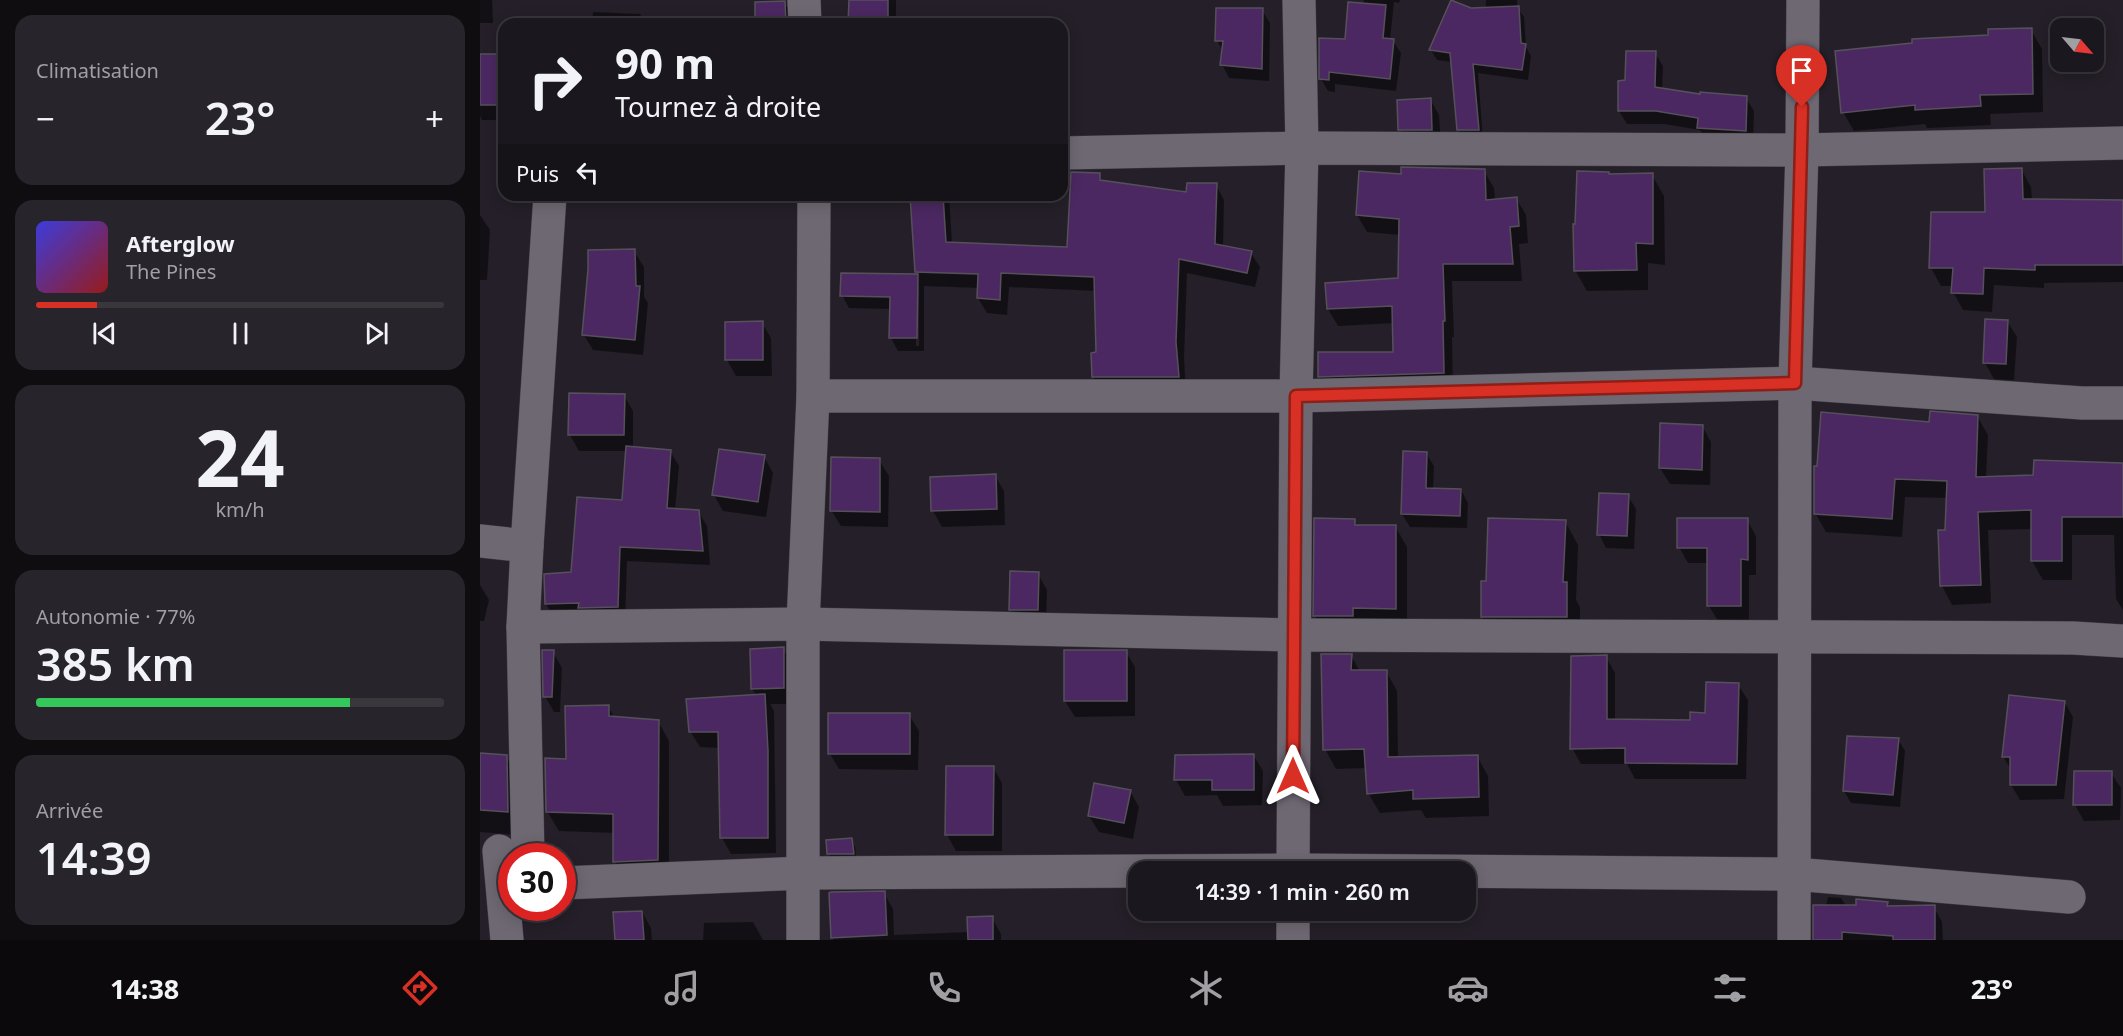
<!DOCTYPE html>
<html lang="fr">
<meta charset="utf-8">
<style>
body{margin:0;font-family:"Noto Sans",sans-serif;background:#28242b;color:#f1f3f6;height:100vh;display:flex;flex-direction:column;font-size:22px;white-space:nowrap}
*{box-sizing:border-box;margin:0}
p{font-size:20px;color:#a09fa4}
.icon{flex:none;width:33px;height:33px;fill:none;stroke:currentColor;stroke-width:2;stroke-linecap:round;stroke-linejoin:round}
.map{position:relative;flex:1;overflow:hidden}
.panel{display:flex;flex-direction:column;gap:15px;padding:15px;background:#0f0d10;width:480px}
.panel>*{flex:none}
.guide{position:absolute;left:18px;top:18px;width:570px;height:183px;border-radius:18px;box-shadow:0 3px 15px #0003,0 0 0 2px #39363c;background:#1b171e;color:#f1f3f6;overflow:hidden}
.needle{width:39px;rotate:118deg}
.controls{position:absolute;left:1570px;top:18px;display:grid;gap:12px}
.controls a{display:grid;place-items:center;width:54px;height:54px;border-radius:12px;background:#1b171e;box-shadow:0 3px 15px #0003,0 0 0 2px #39363c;font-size:30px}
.speed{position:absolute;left:18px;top:843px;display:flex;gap:12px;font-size:30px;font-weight:700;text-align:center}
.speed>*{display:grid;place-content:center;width:78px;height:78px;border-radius:50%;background:#1b171e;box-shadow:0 3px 15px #0003,0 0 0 2px #39363c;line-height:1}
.speed .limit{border:9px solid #d22;background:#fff;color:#111}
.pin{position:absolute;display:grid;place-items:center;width:51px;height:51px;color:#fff;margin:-62px -26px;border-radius:50% 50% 50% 0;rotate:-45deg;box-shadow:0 0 6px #0007}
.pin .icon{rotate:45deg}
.me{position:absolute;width:66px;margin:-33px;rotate:0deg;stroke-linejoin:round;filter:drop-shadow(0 0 4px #0008)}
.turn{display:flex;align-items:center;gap:21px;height:126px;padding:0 18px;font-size:27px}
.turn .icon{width:78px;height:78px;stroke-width:2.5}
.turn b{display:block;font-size:42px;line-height:51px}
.then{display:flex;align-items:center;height:57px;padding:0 18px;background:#0003;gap:12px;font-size:22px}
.big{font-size:45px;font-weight:600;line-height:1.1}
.panel .card{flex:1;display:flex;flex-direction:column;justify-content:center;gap:9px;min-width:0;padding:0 21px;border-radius:18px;background:#28242b}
.panel .dial{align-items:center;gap:0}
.dial b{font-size:78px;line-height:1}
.song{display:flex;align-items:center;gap:18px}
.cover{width:72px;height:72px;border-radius:9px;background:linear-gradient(135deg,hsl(240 70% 55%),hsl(0 70% 35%))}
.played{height:6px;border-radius:3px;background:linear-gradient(90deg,#d93025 15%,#39363c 15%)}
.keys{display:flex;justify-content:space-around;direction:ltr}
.heat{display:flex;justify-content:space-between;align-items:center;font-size:33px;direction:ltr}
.charge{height:9px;border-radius:4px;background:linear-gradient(90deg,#34c759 77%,#39363c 0)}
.trip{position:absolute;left:648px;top:861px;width:348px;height:60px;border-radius:18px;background:#1b171e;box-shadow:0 3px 15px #0003,0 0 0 2px #39363c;font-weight:600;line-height:60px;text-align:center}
.tab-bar{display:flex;height:96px;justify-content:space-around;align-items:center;background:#0b090c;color:#a09fa4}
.tab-bar .icon{width:42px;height:42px}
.tab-bar .active{color:#d93025}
.tab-bar b{font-size:27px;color:#f1f3f6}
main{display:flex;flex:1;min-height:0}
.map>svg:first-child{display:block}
.shadow{fill:#0007;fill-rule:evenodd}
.building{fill:#4b2861;stroke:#56505b;stroke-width:1.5}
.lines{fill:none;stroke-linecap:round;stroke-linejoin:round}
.street-casing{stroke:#403c44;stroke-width:34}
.street{stroke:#6e6873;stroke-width:33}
.route-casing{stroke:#8d1f18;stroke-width:15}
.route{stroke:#d93025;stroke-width:10}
</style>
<main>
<section class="panel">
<div class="card"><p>Climatisation</p>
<div class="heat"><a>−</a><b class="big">23°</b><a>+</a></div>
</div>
<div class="card">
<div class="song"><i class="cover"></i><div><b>Afterglow</b><p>The Pines</p></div></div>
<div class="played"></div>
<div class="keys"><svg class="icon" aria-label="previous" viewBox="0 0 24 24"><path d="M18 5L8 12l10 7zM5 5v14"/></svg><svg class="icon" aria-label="pause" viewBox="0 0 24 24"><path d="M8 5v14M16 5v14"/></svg><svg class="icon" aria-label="next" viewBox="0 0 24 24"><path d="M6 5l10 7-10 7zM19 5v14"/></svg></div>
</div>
<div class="card dial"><b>24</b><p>km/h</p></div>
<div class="card"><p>Autonomie · 77%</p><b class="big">385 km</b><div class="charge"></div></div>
<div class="card"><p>Arrivée</p><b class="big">14:39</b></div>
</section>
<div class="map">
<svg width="1643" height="940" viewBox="0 0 1643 940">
<rect width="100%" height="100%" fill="#241f28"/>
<g class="shadow">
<path d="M0 0H12L13 23H0Z"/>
<rect x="370" y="0" width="46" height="24"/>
<path d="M884 0H920L919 3 914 2 910 40 913 41 921 53 916 91 855 84V92L848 91 841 79 866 40Z"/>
<path d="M1006 0H1037V7L1044 17 1046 47 1051 56 1048 80 998 73 1003 140H984L978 129 973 62 957 60 951 50 1005 16Z"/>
<path d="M304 3 309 10V24H277Z"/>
<path d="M782 10 790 23 789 81 749 78 742 64 743 52 737 40Z"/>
<path d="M113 12 160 14 166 24H112Z"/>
<path d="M1551 30 1562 49 1563 112 1510 114 1511 125 1447 128 1445 124 1374 131 1363 112 1510 37Z"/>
<path d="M1175 53 1183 66 1182 90 1221 96 1266 98 1274 111 1273 144 1226 140 1220 130 1184 124H1147L1139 111 1147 82Z"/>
<path d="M0 55 24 56V120H2L0 116Z"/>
<path d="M950 99 959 115 961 145H929L920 129Z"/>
<path d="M1541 169 1551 187 1552 200 1643 202V282L1564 283V288L1514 285 1512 312 1483 310 1473 292V286H1461L1451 268 1507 214Z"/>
<path d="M1004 171 1014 188 1015 200 1036 198 1046 215 1048 243 1039 244 1042 281H972L974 337H972L973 390 849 393 839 376 914 353V323L858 326 848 309 920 280V235L887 232 877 215 881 173 923 176Z"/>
<path d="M619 174 624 183 708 194 736 185 744 200 743 247 771 253 780 267 775 287 707 273 704 358 706 392H622L613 377 617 353 616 291 529 287 527 315 507 313 498 298 499 288 444 286V351H418L411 338V309L369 308 362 295V275H439L437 271 432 195H469L472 244 588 249ZM436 286H439V346H436Z"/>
<path d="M1129 175H1172L1184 196 1185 265 1168 263V290L1107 291 1095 270Z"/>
<path d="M0 215 10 230 7 280H0Z"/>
<path d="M154 251 164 267V297L168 303 163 355 113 350 104 335Z"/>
<path d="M1527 321 1537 337 1534 380 1514 379 1505 363Z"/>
<path d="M282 323 291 338 292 376H256L247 360 246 324Z"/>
<path d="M144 395 153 411V448L190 451 199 466 195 510 218 511 227 526 230 565 147 561 145 622 75 619 66 604 93 573 144 502 148 451H99L90 435Z"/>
<path d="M1497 416 1508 435 1506 478 1555 476 1643 464V610L1636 599 1634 535H1592V580H1563L1552 561V529L1508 530 1511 603 1472 605 1462 586 1459 531H1466L1467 498 1425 497 1422 537 1346 532 1335 513 1451 423Z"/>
<path d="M1222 426 1231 442 1230 485 1190 484 1180 468Z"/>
<path d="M946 453 954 466 953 490H981L988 503 987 528 930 527 922 514Z"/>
<path d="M284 457 293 473 286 517 243 511 234 495Z"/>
<path d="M399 460 409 476 408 527 361 526 351 510Z"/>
<path d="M515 476 524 491 525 525 462 527 453 511Z"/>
<path d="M1148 496 1156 509 1154 549 1126 548 1119 534Z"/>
<path d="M874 520 878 526H915L927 547V629L847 636 835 616Z"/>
<path d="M1267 520 1276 536V575H1269V621H1238L1229 606V563H1208L1199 547Z"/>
<path d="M1085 521 1098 545 1096 600 1100 607V640H1016L1002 617 1008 582Z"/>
<path d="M558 574 567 590 566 626 539 625 530 609Z"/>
<path d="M0 585 9 600 4 621H0Z"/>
<path d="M303 649 313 665V704H290L294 711 296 853 251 854 242 838 240 748 220 747 210 731 277 696 272 689Z"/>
<path d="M585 651 646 652 655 667V716L595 717 585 701Z"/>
<path d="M73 652 82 668 80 712H74L65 696Z"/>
<path d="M871 655 880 672 906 671 917 691 918 758 997 756 1008 776 1009 816 946 818 941 810 900 813 888 793 887 768 856 769 845 749Z"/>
<path d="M1126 657 1135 673V721H1212L1227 715 1258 685 1268 700 1266 779H1155L1147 764H1101L1092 748Z"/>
<path d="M1585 703 1593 717 1584 799 1540 800 1531 785V770L1523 756Z"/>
<path d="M128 707 135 718 178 721 189 741V879L146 881 135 862V833L79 831 67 811 87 761Z"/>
<path d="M429 715 439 731 438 770 359 769 350 754Z"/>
<path d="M1418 739 1425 751 1420 807 1371 803 1364 791Z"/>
<path d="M0 755 26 757 40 780 41 835 0 832Z"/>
<path d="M696 756H774L783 771 782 805 743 806 737 795 705 796 696 780Z"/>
<path d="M513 767 522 783V851H476L467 835Z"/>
<path d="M1631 773 1641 788 1640 820 1604 821 1595 805Z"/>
<path d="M650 791 659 807 653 839 619 832 609 816Z"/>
<path d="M371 839 375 847 377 861H353L349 854Z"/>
<path d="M404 893 413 909 414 935 489 932 512 918 521 934V940H353L350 894Z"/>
<path d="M1348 897 1361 898 1366 906 1407 904 1409 907H1454L1462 922 1463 940H1333L1346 906Z"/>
<path d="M162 912 171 928 172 940H136Z"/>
<path d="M273 922 283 940H223L224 923Z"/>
</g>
<g class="building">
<path d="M369 0H408V24H368Z"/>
<path d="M971 0 991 8 1039 6 1041 43 1046 44 1042 70 993 64 999 130H977L970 53 949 50Z"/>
<path d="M305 1 306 24H275V2Z"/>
<path d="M868 2 906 5 903 38 914 39 910 79 849 72V80L839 79V38L865 39Z"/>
<path d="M736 8H783L782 69 740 65 743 41H735Z"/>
<path d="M1552 28 1553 94 1500 95 1501 106 1435 110V105L1361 113 1355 51 1432 43V39L1508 35V29Z"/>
<path d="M1146 51H1176L1175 87 1220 94V92L1267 96 1266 131 1217 128 1218 118 1176 111H1138V81L1145 80Z"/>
<rect x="0" y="54" width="24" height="51"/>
<path d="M951 98 952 130H918L917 100Z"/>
<path d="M921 167 1005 169 1006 200 1037 197 1039 226 1030 227 1033 264H963L965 321H963L964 373 838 377V352H913L912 306 847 309 845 283 918 278 919 219 876 215 879 171 921 174Z"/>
<path d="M1542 168 1543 199 1643 200V265H1555V270L1504 268 1503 294 1471 293 1473 268H1449L1451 212H1505L1504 169Z"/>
<path d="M1097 171 1129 172V174L1173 173V244L1156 243 1157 270 1094 271 1093 224H1095Z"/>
<path d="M591 172 620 173V180L706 192 707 183H737L735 244 772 251 767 273 699 259 696 342 699 377H612L611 353 616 352 614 277 521 273 520 300 497 298 498 274 435 272 430 195H463L466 242 587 247Z"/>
<path d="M155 249 156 286H160L155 340 102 335 108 269V250Z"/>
<path d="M361 273 438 274 437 338H409L410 297 360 296Z"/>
<path d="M1505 319 1528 320 1526 364 1503 363Z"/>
<path d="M283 321V360H245V322Z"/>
<path d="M89 393 145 394 144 435H88Z"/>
<path d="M1450 411 1498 415 1496 477 1553 475 1554 460 1643 463V517H1582V561H1551V510L1498 512 1501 585 1460 586 1458 530H1465L1467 481 1415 479 1412 519 1334 514V466H1337L1341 412 1449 422Z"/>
<path d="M1180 423 1223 425 1222 470 1179 468Z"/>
<path d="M146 446 191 450 187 508 219 510 223 551 140 547 138 607 98 608 99 603 65 604 64 574 91 572 97 497 142 500Z"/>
<path d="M239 449 285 455 278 502 232 495Z"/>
<path d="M923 451 947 452 946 488 981 489 980 516 921 514Z"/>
<path d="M351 457 400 458V512L350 511Z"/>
<path d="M516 474 517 509 451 511 450 477Z"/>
<path d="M1119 493 1149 494 1147 536 1117 535Z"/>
<path d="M834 518 875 519V525H916V609L873 608V616H833Z"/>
<path d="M1008 518 1086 520 1083 582H1087V617H1001V581H1006Z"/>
<path d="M1197 518H1268V560L1261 559V606H1227V548H1197Z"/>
<path d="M530 571 559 572 558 610H529Z"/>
<path d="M304 647V688L271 689 270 649Z"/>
<path d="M62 650H74L72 697H63Z"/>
<rect x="584" y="650" width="63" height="51"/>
<path d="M841 654H872L871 670H907L908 757 998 755 999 797 933 799V790L887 794 884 749 843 750Z"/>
<path d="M1127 655V719L1210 720V712L1225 713 1226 682 1259 683 1257 764 1145 763V748L1090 749 1091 656Z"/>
<path d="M285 694 288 751V838H240L238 732H209L206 699Z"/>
<path d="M1529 695 1585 701 1576 785H1530V757H1522Z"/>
<path d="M129 705V716L179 720 178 860 133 862V814L66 812 65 758 86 759 85 706Z"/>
<rect x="348" y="713" width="82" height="41"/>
<path d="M1367 736 1419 738 1413 795 1363 791Z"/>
<path d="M0 753 27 755 28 812 0 810Z"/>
<path d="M774 754V790H732V780H694L695 755Z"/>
<path d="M466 766H514L513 835H465Z"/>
<path d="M1594 771H1632V805H1593Z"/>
<path d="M614 783 651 790 644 823 608 816Z"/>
<path d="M372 838 374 854H347L346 840Z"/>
<path d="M405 891 407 935 351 938 349 893 351 892Z"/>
<path d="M1376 899 1408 902 1407 906 1455 905V940H1413V936L1362 932V940H1333V905H1376Z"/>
<path d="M162 911 164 940H135L133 912Z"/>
<path d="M513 916V940H488L487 917Z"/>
</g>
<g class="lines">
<g class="street-casing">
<g id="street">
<path d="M324 0 325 24"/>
<path d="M582 153 822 148 1322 150 1643 143"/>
<path d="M333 396H816L1315 383 1602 403H1643"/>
<path d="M0 541 47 546 43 627 323 624 814 635 1593 638 1643 641"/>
<path d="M47 546 70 195"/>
<path d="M43 627 48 856"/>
<path d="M19 851 27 940"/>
<path d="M813 872 816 396 822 148 819 0"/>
<path d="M82 883 324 873 813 870 1314 874 1589 897"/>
<path d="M813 910V940"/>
<path d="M323 940V624L333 396 334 195"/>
<path d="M1314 940 1315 383 1322 150 1323 0"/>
</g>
</g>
<use href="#street" class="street"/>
</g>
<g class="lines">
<g class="route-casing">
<path id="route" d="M813 776 816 396 1315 383 1322 107"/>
</g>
<use href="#route" class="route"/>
</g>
</svg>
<div class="controls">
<a><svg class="needle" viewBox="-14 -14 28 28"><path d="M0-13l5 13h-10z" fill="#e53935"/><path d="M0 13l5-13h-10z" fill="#a09fa4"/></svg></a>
</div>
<div class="speed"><div class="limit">30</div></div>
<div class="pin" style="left:1322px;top:107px;background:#d93025"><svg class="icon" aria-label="arrive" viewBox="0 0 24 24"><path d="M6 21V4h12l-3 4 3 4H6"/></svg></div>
<svg class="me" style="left:813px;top:776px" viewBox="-20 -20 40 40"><path d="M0-17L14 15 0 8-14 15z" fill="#d93025" stroke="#fff" stroke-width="4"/></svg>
<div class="trip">14:39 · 1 min · 260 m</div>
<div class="guide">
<div class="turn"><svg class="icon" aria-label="right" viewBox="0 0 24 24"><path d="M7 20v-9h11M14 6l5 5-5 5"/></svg><div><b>90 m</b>Tournez à droite</div></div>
<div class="then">Puis<svg class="icon" aria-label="left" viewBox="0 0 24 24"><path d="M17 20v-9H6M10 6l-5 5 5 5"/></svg></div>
</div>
</div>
</main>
<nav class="tab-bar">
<b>14:38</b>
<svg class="icon active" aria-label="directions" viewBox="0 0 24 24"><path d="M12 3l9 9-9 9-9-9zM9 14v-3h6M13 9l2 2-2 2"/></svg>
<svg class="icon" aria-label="music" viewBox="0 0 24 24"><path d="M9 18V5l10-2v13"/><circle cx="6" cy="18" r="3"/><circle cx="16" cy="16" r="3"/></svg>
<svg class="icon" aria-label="phone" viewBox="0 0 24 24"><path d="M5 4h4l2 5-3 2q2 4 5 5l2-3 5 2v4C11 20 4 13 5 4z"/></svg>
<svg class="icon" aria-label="climate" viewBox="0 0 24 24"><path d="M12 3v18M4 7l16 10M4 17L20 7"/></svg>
<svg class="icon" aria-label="car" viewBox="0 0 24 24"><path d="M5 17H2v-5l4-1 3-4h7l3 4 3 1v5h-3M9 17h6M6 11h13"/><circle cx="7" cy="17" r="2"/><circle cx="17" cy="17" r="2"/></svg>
<svg class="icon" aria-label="filters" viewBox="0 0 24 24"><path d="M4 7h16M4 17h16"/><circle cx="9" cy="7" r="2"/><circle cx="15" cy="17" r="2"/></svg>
<b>23°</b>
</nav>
